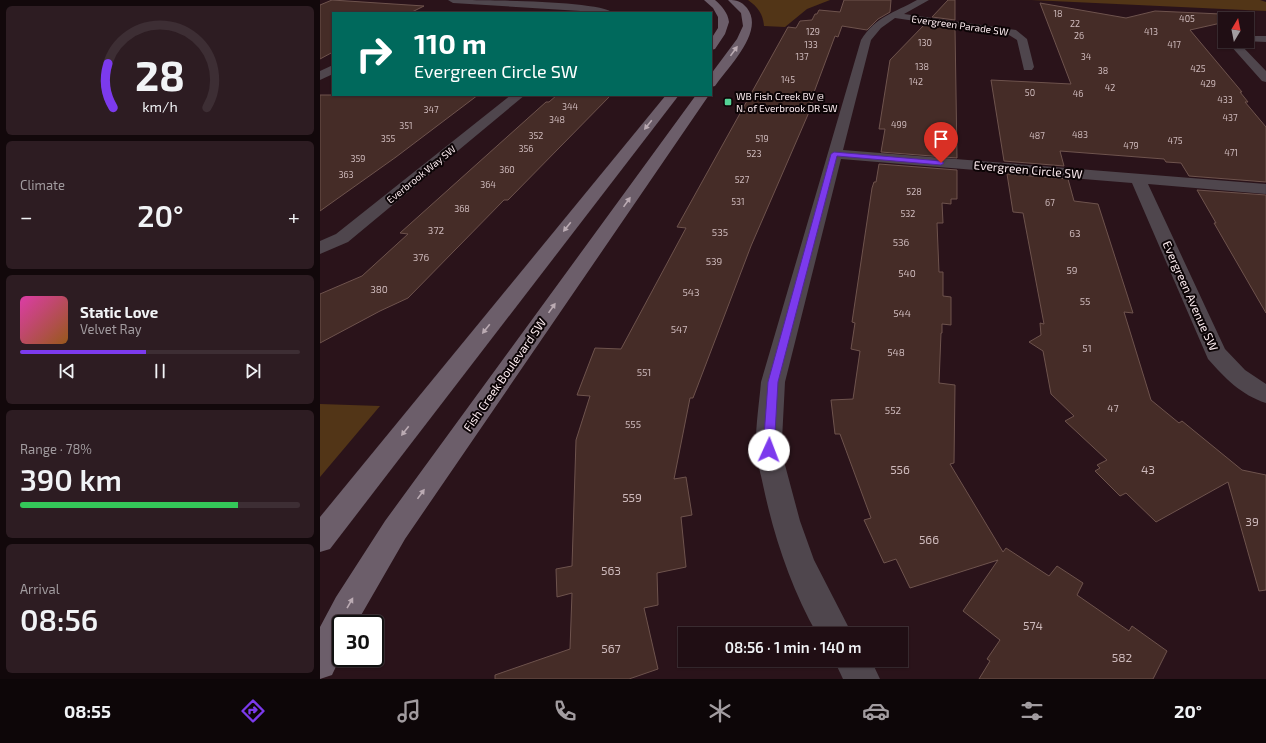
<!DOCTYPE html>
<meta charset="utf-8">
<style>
body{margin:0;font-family:"Exo 2",sans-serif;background:#2d1c22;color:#f1f3f6;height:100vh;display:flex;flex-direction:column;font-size:15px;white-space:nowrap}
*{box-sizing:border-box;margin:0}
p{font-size:13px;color:#a29ca0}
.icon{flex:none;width:22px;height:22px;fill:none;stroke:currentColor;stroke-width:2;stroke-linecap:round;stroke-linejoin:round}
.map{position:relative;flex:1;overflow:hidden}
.panel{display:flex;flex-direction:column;gap:6px;padding:6px;background:#12080b;width:320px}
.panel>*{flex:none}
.guide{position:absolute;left:12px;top:12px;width:380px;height:84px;border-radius:0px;box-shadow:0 1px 3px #0004,0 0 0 1px #3d2e34;background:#00695c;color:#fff;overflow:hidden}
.needle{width:26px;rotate:10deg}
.tools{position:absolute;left:898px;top:12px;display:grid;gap:8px}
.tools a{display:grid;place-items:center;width:36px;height:36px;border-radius:0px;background:#200e14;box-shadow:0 1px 3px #0004,0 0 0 1px #3d2e34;font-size:20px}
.speed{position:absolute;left:12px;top:615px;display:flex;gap:8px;font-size:20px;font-weight:700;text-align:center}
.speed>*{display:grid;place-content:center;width:52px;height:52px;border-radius:50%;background:#200e14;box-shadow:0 1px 3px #0004,0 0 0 1px #3d2e34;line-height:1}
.speed .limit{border:2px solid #111;border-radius:6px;background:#fff;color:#111}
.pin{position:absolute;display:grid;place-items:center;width:34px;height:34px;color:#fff;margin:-41px -17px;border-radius:50% 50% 50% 0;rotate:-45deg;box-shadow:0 0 4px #0007}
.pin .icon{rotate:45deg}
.me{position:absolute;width:44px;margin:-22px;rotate:2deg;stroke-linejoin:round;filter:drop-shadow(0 0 3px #0008)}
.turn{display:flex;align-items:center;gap:14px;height:84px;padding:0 16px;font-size:18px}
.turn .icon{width:52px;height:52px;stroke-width:2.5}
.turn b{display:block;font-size:28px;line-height:34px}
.big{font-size:30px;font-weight:600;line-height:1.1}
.panel .card{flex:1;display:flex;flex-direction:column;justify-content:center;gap:6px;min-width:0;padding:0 14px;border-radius:6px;background:#2d1c22}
.panel .dial{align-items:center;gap:0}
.dial svg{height:104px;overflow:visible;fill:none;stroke:#3d2e34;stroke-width:7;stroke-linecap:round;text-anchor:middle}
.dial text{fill:#f1f3f6;stroke:none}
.song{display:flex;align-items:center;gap:12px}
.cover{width:48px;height:48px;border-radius:6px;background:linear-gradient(135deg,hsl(320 70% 55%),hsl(30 70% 35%))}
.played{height:4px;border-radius:2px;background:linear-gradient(90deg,#7c3aed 45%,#3d2e34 45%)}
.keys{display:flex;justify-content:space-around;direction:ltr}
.heat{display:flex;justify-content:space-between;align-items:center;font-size:22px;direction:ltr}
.charge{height:6px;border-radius:3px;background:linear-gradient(90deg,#34c759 78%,#3d2e34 0)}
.trip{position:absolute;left:358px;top:627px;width:230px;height:40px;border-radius:0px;background:#200e14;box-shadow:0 1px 3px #0004,0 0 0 1px #3d2e34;font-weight:600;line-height:40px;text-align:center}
.menu{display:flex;height:64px;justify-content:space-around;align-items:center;background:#0d0608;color:#a29ca0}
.menu .icon{width:28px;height:28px}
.menu .on{color:#7c3aed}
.menu b{font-size:18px;color:#f1f3f6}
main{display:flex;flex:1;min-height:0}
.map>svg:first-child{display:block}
.green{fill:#523517}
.building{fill:#452c27;stroke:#6e534d}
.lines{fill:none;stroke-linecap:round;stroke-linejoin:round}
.minor{fill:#4f464d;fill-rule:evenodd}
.secondary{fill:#6c5e6a;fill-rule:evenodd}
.oneway{fill:#bbabb3}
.route{fill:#7c3aed;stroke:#51269a}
.poi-dot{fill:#54d396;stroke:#0c0406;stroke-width:1.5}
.labels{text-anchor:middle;stroke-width:4;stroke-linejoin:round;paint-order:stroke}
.far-number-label{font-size:9px;fill:#cebabc}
.far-street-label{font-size:10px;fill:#fbeaee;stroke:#0c0406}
.far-poi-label{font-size:10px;fill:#fbeaee;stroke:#0c0406;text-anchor:start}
.number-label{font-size:10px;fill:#cebabc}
.street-label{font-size:12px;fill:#fbeaee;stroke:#0c0406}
.near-number-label{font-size:12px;fill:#cebabc}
</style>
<main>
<section class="panel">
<div class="card dial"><svg viewBox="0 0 100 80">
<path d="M14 69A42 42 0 1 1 86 69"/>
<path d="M14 69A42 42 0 0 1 10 35" stroke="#7c3aed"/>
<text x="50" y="56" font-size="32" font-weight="700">28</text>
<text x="50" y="72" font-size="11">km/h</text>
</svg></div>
<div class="card"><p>Climate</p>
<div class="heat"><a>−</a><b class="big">20°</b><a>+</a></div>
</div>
<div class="card">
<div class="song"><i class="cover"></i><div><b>Static Love</b><p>Velvet Ray</p></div></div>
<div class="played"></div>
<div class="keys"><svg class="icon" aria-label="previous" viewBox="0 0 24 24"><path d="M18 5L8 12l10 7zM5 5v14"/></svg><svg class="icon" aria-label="pause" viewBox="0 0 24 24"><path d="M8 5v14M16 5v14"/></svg><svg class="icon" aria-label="next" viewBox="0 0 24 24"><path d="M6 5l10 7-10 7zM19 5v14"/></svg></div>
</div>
<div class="card"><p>Range · 78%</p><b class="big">390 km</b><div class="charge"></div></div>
<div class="card"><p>Arrival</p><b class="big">08:56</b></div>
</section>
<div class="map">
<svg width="946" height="679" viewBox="0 0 946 679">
<rect width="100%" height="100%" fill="#2a131a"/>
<g class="green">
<path d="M428 0H510L487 9 465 27 444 26C443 14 438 7 428 0Z"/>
<path d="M711 0H940L946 2V11Z"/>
<path d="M0 404 60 406 0 477Z"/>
</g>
<g class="building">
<path d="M12 0 104 6 90 13H13V52L0 59V5Z"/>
<path d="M524 0H571L570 12 558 19 547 30 522 26 518 37 515 36 490 103H493L431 246 373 398H370L354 479 366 477 372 515 361 517 366 567 337 573 338 605 324 608 338 669 309 679H175V675L250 649 252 593 237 597 236 569 252 566 256 440 270 396 257 395 275 348 301 349 366 228 357 227 468 27 476 28 480 21 492 20 495 14H497L499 10 520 12Z"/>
<path d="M628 0H635V20L612 17Z"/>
<path d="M720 3 806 18 835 11 901 14V23L870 30 922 92H920L928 102H925L946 127V182L869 176 861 163 846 162 844 159 740 151 744 166 684 161 671 80 751 84Z"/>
<path d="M605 24 635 28 637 158 561 152 565 129H559L570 60Z"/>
<path d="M0 95H158L76 157 0 211Z"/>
<path d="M237 95H291L188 200H184L88 298 60 311 0 343V294L42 276 88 234 80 233 226 102H229Z"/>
<path d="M559 164 637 170V199H631V204L622 203 623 223H617L619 272H623V296L631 297V325L622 324V333H621L619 383 635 385 634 463 630 464 683 552 686 548 729 576 737 566 763 583 757 595 809 631 812 626 847 651 833 679H659L670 661 667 659 680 640 643 611 678 560 590 588 576 559 564 563 544 520 551 518 520 434H515L511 400 533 399 540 351 531 349 535 323 532 322 552 188 554 182H556Z"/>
<path d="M687 174 748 179 754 201 778 204 813 313 804 312 831 400 859 423 862 421 922 470 946 475V590L939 591 908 482 836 522 806 493 800 496 775 471 780 468 777 465 787 460 745 421 754 416 731 394 723 351 709 342 721 335 720 323 724 324 703 213 693 212Z"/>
<path d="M877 190 946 195V313L894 223H896Z"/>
</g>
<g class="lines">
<g class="minor">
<path d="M128 0C153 0 281 0 293 13L133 3Z"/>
<path d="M597 0H609L584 14 696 30 707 39 714 67 712 70H704L697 40 689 35 575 18 561 28 551 40 523 150 946 184V194L828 184 905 349 925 370 946 384V403C921 395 905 378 888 359L812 183 521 159 465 382 462 440 465 465 480 521 494 560 532 634H497C471 588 454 537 443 485 441 474 437 463 436 452 435 429 439 405 441 382L541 40C556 16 574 13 597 0Z"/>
<path d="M927 36H946V42L923 41 921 45 946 71V82L942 81 910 45 912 41H927Z"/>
<path d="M13 65V74L0 80V71Z"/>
<path d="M191 95H205L28 242 0 254V241L16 234Z"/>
<path d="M514 660H551L560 679H523Z"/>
</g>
<g class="secondary">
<path d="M384 0H395C402 6 408 13 409 22L405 34 395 49 391 50V39L398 28V17L393 8Z"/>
<path d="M408 0C417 0 421 1 427 8 445 31 409 66 395 86L391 87V74L417 39 423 26 421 13Z"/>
<path d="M346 95H359L10 549 0 552V517Z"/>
<path d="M376 95H389L85 539 36 624H21V656L12 675 0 679V627L16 597 65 521Z"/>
</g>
</g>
<defs><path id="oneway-solid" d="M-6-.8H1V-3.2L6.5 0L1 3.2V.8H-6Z"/></defs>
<g class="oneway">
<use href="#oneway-solid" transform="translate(414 51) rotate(-54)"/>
<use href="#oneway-solid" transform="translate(328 125) rotate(129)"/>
<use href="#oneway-solid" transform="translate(307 202) rotate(-55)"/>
<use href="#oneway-solid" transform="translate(247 227) rotate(129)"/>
<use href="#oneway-solid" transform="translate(232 308) rotate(-55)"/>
<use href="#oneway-solid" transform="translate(166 329) rotate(129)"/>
<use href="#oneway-solid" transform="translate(85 431) rotate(128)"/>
<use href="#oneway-solid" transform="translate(101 494) rotate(-54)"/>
<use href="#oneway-solid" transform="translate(30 603) rotate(-60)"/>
</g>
<path class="route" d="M514 152 621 161 624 163 621 165 517 156 458 382 454 450 453 453 449 455 445 453 443 450 448 382 511 154Z"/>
<rect class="poi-dot" x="404" y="98" width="8" height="8" rx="2"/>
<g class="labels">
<g class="far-number-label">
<text x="738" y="17">18</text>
<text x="867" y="22">405</text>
<text x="755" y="27">22</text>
<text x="493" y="35">129</text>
<text x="831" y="35">413</text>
<text x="759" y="39">26</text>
<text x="605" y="46">130</text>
<text x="491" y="48">133</text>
<text x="854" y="48">417</text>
<text x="482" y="60">137</text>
<text x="766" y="60">34</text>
<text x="602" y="70">138</text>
<text x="878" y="72">425</text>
<text x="783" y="74">38</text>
<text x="468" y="83">145</text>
<text x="596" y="85">142</text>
<text x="888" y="87">429</text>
<text x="790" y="91">42</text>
<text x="710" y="96">50</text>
<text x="758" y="97">46</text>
<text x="905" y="103">433</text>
<text x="250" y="110">344</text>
<text x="111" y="113">347</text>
<text x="910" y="121">437</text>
<text x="237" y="123">348</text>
<text x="579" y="128">499</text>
<text x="86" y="129">351</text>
<text x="760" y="138">483</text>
<text x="216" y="139">352</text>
<text x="717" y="139">487</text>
<text x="68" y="142">355</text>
<text x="442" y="142">519</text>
<text x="855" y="144">475</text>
<text x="811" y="149">479</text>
<text x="206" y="152">356</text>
<text x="911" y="156">471</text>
<text x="434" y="157">523</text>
<text x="38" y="162">359</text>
<text x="187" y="173">360</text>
<text x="26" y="178">363</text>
<text x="422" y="183">527</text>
<text x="168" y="188">364</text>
<text x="594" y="195">528</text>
<text x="418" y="205">531</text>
<text x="730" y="206">67</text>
<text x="142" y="212">368</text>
<text x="588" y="217">532</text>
</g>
<g class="far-street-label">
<text transform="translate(640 25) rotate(8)" y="4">Evergreen Parade SW</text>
<text transform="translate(101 174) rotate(-39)" y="4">Everbrook Way SW</text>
</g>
<g class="far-poi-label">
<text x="416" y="100">WB Fish Creek BV @<tspan x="416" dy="12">N. of Everbrook DR SW</tspan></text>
</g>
<g class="number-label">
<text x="116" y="234">372</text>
<text x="400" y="236">535</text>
<text x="755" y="237">63</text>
<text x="581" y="246">536</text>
<text x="101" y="261">376</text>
<text x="394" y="265">539</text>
<text x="752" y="274">59</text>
<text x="587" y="277">540</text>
<text x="59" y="293">380</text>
<text x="371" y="296">543</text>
<text x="765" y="305">55</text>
<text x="582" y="317">544</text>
<text x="359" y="333">547</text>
<text x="767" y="352">51</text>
<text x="576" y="356">548</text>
<text x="324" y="376">551</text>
<text x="793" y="412">47</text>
<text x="573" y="414">552</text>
<text x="313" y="428">555</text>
</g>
<g class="street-label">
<text transform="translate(708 170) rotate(5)" y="4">Evergreen Circle SW</text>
<text transform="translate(870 296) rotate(66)" y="4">Evergreen Avenue SW</text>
<text transform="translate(185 375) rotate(-55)" y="4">Fish Creek Boulevard SW</text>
</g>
<g class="near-number-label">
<text x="580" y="474">556</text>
<text x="828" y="474">43</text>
<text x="312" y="502">559</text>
<text x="932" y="526">39</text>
<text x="609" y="544">566</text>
<text x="291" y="575">563</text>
<text x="713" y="630">574</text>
<text x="291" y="653">567</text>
<text x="802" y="662">582</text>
</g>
</g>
</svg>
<div class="tools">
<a><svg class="needle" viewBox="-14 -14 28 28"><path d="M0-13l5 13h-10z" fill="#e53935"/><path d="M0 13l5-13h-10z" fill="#a29ca0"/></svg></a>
</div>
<div class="speed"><div class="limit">30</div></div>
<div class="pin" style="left:621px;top:163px;background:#d93025"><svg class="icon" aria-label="arrive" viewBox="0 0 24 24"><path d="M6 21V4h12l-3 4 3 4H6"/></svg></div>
<svg class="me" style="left:449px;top:450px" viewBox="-20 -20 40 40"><circle r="19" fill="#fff"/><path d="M0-13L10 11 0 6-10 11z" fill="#7c3aed"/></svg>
<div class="trip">08:56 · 1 min · 140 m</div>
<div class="guide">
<div class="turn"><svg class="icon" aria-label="right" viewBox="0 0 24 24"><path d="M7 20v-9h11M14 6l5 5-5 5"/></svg><div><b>110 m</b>Evergreen Circle SW</div></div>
</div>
</div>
</main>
<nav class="menu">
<b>08:55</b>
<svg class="icon on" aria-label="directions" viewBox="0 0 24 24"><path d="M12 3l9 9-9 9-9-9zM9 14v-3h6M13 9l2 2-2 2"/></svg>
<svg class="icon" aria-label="music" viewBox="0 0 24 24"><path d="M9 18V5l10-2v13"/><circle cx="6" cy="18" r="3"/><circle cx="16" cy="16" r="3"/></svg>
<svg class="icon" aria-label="phone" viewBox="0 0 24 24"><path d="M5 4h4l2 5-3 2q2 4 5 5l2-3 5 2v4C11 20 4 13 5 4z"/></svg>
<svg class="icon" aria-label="climate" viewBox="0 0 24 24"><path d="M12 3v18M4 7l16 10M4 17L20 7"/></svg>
<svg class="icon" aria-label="car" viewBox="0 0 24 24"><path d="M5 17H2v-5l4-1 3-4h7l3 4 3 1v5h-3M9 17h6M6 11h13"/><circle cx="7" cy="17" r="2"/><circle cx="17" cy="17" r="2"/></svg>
<svg class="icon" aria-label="filters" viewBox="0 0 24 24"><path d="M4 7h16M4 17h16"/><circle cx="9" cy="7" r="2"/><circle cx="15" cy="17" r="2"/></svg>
<b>20°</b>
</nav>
